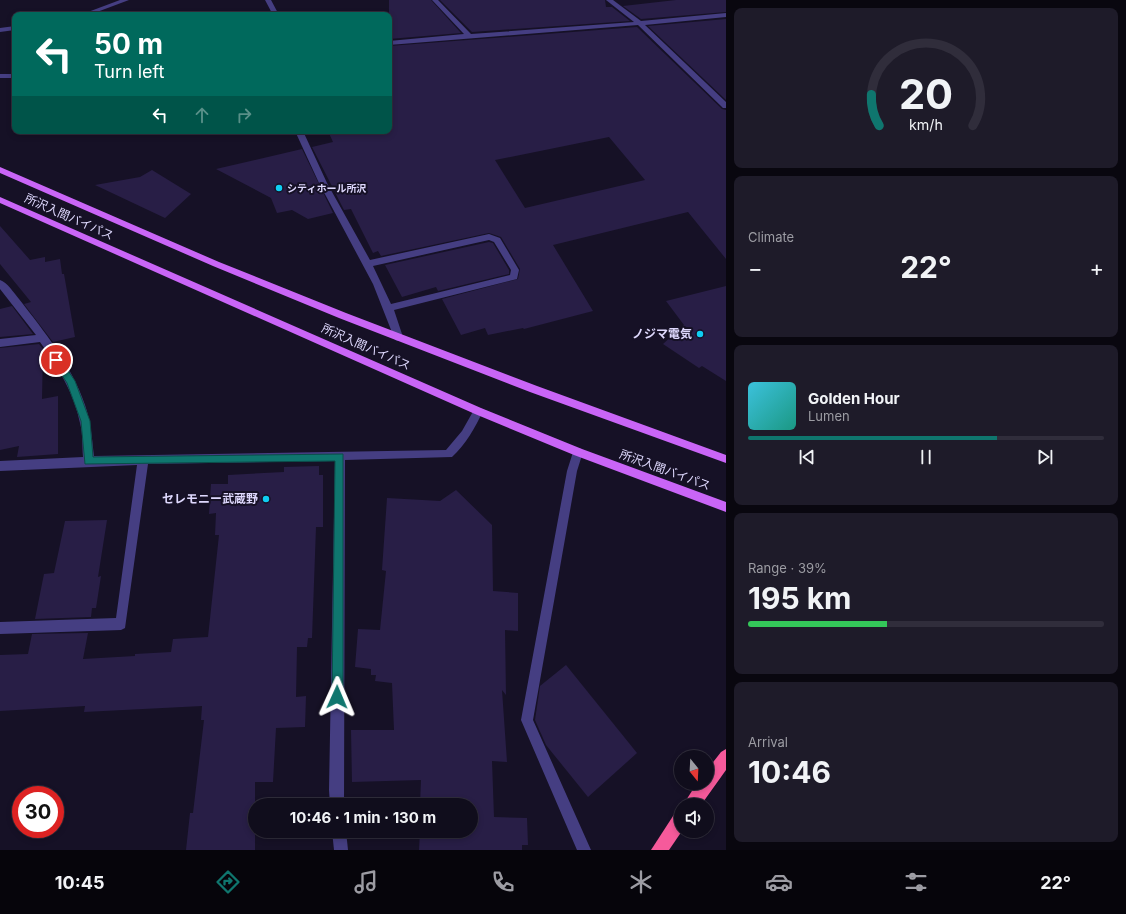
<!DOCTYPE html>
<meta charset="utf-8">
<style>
body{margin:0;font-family:Inter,"Noto Sans JP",sans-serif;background:#1e1b29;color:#f1f3f6;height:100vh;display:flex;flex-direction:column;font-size:15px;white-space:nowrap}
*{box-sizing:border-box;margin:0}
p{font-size:13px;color:#9c9ca3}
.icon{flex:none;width:22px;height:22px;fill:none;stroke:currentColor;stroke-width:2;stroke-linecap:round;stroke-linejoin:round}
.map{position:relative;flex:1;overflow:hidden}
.sheet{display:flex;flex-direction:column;gap:8px;padding:8px;background:#09070f;width:400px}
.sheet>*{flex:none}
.top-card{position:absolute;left:12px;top:12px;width:380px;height:122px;border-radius:8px;box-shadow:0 2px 6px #0003,0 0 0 1px #302d3b;background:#00695c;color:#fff;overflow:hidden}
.needle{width:26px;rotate:162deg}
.controls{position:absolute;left:674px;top:750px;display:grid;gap:8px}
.controls a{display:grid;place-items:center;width:40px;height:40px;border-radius:50%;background:#100d1c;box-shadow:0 2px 6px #0003,0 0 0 1px #302d3b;font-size:20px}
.speed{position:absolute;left:12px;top:786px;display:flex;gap:8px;font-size:20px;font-weight:700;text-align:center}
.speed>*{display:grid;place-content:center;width:52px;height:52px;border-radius:50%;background:#100d1c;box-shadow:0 2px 6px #0003,0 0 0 1px #302d3b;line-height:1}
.speed .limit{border:6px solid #d22;background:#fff;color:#111}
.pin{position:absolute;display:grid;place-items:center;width:34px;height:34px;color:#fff;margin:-17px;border:2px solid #fff;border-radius:50%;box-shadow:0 1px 4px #0007}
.me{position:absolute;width:44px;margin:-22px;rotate:1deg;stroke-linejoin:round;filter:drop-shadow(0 0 3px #0008)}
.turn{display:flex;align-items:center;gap:14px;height:84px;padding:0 16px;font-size:18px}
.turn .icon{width:52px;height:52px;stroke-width:2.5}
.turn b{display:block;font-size:28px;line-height:34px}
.lanes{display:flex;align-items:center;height:38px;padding:0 16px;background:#0003;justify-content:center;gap:20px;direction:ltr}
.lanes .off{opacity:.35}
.big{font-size:30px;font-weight:700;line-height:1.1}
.sheet .tile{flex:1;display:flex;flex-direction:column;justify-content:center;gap:6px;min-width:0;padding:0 14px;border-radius:8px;background:#1e1b29}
.sheet .dial{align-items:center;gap:0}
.dial svg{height:104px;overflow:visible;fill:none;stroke:#302d3b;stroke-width:7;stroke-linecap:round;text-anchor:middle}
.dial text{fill:#f1f3f6;stroke:none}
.song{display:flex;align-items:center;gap:12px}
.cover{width:48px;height:48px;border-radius:6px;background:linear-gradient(135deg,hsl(190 70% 55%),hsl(170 70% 35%))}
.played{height:4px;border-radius:2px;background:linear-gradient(90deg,#0f766e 70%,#302d3b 70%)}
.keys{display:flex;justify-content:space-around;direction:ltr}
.heat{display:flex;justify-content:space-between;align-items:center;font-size:22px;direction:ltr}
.charge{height:6px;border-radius:3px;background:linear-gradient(90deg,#34c759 39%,#302d3b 0)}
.trip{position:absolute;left:248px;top:798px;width:230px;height:40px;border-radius:20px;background:#100d1c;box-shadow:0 2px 6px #0003,0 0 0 1px #302d3b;font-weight:700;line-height:40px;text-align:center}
.tabs{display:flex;height:64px;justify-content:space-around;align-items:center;background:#06050b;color:#9c9ca3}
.tabs .icon{width:28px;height:28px}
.tabs .current{color:#0f766e}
.tabs b{font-size:18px;color:#f1f3f6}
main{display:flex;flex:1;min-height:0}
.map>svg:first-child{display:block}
.building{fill:#281e46;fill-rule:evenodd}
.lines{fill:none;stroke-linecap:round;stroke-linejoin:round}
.minor{fill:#453e82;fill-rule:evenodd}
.major{fill:#c965f6;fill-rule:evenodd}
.highway{fill:#f65a9b;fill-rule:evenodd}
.route{fill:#0f766e;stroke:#0a4d48}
.poi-dot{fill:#0fcef2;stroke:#161126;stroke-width:1.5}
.labels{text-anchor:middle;stroke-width:4;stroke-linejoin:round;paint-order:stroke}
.far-poi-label{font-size:10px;font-weight:bold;fill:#ded8fd;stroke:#161126;text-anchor:start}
.street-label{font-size:12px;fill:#ded8fd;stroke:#161126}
.poi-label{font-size:12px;font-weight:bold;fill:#ded8fd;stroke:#161126;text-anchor:end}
</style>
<main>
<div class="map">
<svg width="726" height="850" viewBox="0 0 726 850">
<rect width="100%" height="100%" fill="#161126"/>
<g class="building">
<path d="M389 0H431L461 33 389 39Z"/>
<path d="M440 0H605L606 7H612L630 21 472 32Z"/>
<path d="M676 0H726V12L641 19 623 6Z"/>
<path d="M726 19V100L648 26Z"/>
<path d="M637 27 722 109 726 110V259L688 212 553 245 593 311 524 329 523 328 488 335 485 328 461 335 442 299 518 279 520 269 501 237 489 233 381 256 378 251 373 253 351 209 344 210 312 147 333 142 328 131H389V46ZM609 137 645 180 525 208 495 160Z"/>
<path d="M302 149 333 213 308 219 292 210 277 213 271 198 216 169Z"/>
<path d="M152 170 191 194 165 218 95 185 140 177Z"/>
<path d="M0 226 30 260 45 257V262L60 259 62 274H64L75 337 53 342 24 304 31 302 0 264Z"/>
<path d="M489 242 493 243 509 270V274L438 291 436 287 402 297 385 265Z"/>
<path d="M726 286V381L702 366 699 368 663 344 684 325 666 301Z"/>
<path d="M12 306 33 334 0 337V309Z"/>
<path d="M39 344 43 349 42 399 58 396V454L17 457 19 446 0 450V348Z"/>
<path d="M319 466V475H323V527H316L312 638H308L307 647H297L296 697 306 696 305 727 276 728 273 782H255V850H186L190 813H193L204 720H201L202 706 84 712 85 706 0 711V655L28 654 32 634 88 633 83 659 135 656V654L171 652 173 639 208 637 219 535H215L216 513 209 514 211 484H228V475L284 472V467Z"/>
<path d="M456 490 492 525 493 591 518 593V631L505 630 506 695 502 690 507 762 492 761 494 817 527 818 528 845H522V850H419L420 831H471V805H420L421 780 352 782 351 730H394L392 683 375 681 376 675H371V669L355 667 358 629 380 630 386 571 382 570 387 498 440 501Z"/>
<path d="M107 520 98 577 101 576 96 608H92L91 617 35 619 44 574 54 573 65 521Z"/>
<path d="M566 665 637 753 588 797 546 745 535 720 540 686Z"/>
</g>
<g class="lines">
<g class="minor">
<path d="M120 0H129L89 15H80Z"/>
<path d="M265 0H271L279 15H273Z"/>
<path d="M432 0H438L471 34 634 22 606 0H613L641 21 726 13V17L645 25 726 102V108H723L638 25 389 45V41L464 34Z"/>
<path d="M15 26V30L0 32V28Z"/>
<rect x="0" y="74" width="15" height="4"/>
<path d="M295 131H303L327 183 370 260 489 234 500 238 519 270 517 279 394 310 403 337 398 341 395 340 373 284 319 183ZM489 240 494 242 511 270 510 275 391 304 373 266Z"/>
<path d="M0 280C7 282 14 293 19 299 44 331 72 366 85 405 91 422 92 439 94 456L446 450 462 431 475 408H481L483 411C475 428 466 444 452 457L345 460 344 805H330L329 790 335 461 148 464 125 628 121 630 0 634V622L116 618 137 465 0 471V461L83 457C82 445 83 434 80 423 74 393 58 367 40 342L0 347V339L36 335 0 289Z"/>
<path d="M578 448 582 449 583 452 577 471 533 720 591 850H577L521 720 567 471 574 449Z"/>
<path d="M332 831H346L348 850H334Z"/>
</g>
<g class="major">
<path d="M0 167 219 262 346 313 537 386 726 455V463L530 392 339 318 213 266 0 173Z"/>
<path d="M0 197 481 408 582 449 726 502V512L574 455 475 414 0 203Z"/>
</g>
<g class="highway">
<path d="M726 749V770L701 805H683L697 783H707V770L721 752Z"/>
<path d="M681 811 682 831 669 850H651L675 813Z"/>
</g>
</g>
<path class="route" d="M56 356 59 357 75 381 90 421 93 457 343 454V697L341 701 337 702 333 701 332 697 335 461 85 464 81 421 67 383 52 360Z"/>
<g class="poi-dot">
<circle cx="279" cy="188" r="4"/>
<circle cx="700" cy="334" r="4"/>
<circle cx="266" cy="499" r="4"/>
</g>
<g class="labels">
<g class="far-poi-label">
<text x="287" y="192">シティホール所沢</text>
</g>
<g class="street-label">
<text transform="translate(69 217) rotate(24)" y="4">所沢入間バイパス</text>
<text transform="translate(366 347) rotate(24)" y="4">所沢入間バイパス</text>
<text transform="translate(665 470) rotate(20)" y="4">所沢入間バイパス</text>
</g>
<g class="poi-label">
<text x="692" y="338">ノジマ電気</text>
<text x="258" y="503">セレモニー武蔵野</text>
</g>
</g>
</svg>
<div class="controls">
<a><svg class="needle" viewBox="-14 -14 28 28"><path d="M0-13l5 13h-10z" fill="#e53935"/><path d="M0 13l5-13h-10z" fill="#9c9ca3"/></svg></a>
<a><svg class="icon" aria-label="sound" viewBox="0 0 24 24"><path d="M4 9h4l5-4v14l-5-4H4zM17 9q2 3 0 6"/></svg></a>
</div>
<div class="speed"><div class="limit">30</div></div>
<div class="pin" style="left:56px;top:360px;background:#d93025"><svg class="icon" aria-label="arrive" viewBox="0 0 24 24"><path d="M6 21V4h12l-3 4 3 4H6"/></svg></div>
<svg class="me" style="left:337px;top:697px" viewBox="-20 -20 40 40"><path d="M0-17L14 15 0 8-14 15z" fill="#0f766e" stroke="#fff" stroke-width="4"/></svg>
<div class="trip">10:46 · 1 min · 130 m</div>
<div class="top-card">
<div class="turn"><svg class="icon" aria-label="left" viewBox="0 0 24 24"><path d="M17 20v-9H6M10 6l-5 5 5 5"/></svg><div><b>50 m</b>Turn left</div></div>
<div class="lanes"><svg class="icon" aria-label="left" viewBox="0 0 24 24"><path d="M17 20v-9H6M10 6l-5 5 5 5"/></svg><svg class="icon off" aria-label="ahead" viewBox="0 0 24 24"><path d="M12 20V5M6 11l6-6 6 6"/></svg><svg class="icon off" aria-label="right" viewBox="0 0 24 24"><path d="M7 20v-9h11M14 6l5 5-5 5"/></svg></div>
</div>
</div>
<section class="sheet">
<div class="tile dial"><svg viewBox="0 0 100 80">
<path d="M14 69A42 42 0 1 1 86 69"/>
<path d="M14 69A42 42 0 0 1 8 45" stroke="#0f766e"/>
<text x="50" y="56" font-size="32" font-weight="700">20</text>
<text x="50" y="72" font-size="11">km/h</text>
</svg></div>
<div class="tile"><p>Climate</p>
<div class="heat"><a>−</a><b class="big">22°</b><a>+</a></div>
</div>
<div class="tile">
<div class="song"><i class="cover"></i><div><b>Golden Hour</b><p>Lumen</p></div></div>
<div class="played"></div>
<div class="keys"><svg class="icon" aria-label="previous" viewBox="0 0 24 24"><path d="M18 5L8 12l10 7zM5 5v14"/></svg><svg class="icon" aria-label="pause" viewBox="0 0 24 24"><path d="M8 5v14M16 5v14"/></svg><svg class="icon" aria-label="next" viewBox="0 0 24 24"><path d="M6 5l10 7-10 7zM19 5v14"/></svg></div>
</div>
<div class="tile"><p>Range · 39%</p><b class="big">195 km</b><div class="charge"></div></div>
<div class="tile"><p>Arrival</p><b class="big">10:46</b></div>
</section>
</main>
<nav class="tabs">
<b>10:45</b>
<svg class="icon current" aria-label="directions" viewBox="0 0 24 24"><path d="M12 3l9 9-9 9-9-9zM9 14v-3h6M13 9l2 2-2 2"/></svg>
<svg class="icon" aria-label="music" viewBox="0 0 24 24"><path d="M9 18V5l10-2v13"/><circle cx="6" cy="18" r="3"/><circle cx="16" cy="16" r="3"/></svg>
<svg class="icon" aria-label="phone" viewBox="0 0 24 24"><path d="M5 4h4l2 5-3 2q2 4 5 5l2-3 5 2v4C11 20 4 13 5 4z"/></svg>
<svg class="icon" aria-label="climate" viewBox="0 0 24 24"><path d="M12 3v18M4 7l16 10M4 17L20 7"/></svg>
<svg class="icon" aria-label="car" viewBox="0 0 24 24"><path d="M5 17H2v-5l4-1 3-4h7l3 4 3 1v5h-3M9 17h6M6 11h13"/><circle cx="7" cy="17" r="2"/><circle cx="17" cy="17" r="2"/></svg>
<svg class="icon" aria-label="filters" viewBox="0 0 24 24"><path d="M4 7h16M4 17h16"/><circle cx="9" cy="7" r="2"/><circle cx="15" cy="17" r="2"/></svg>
<b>22°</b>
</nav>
